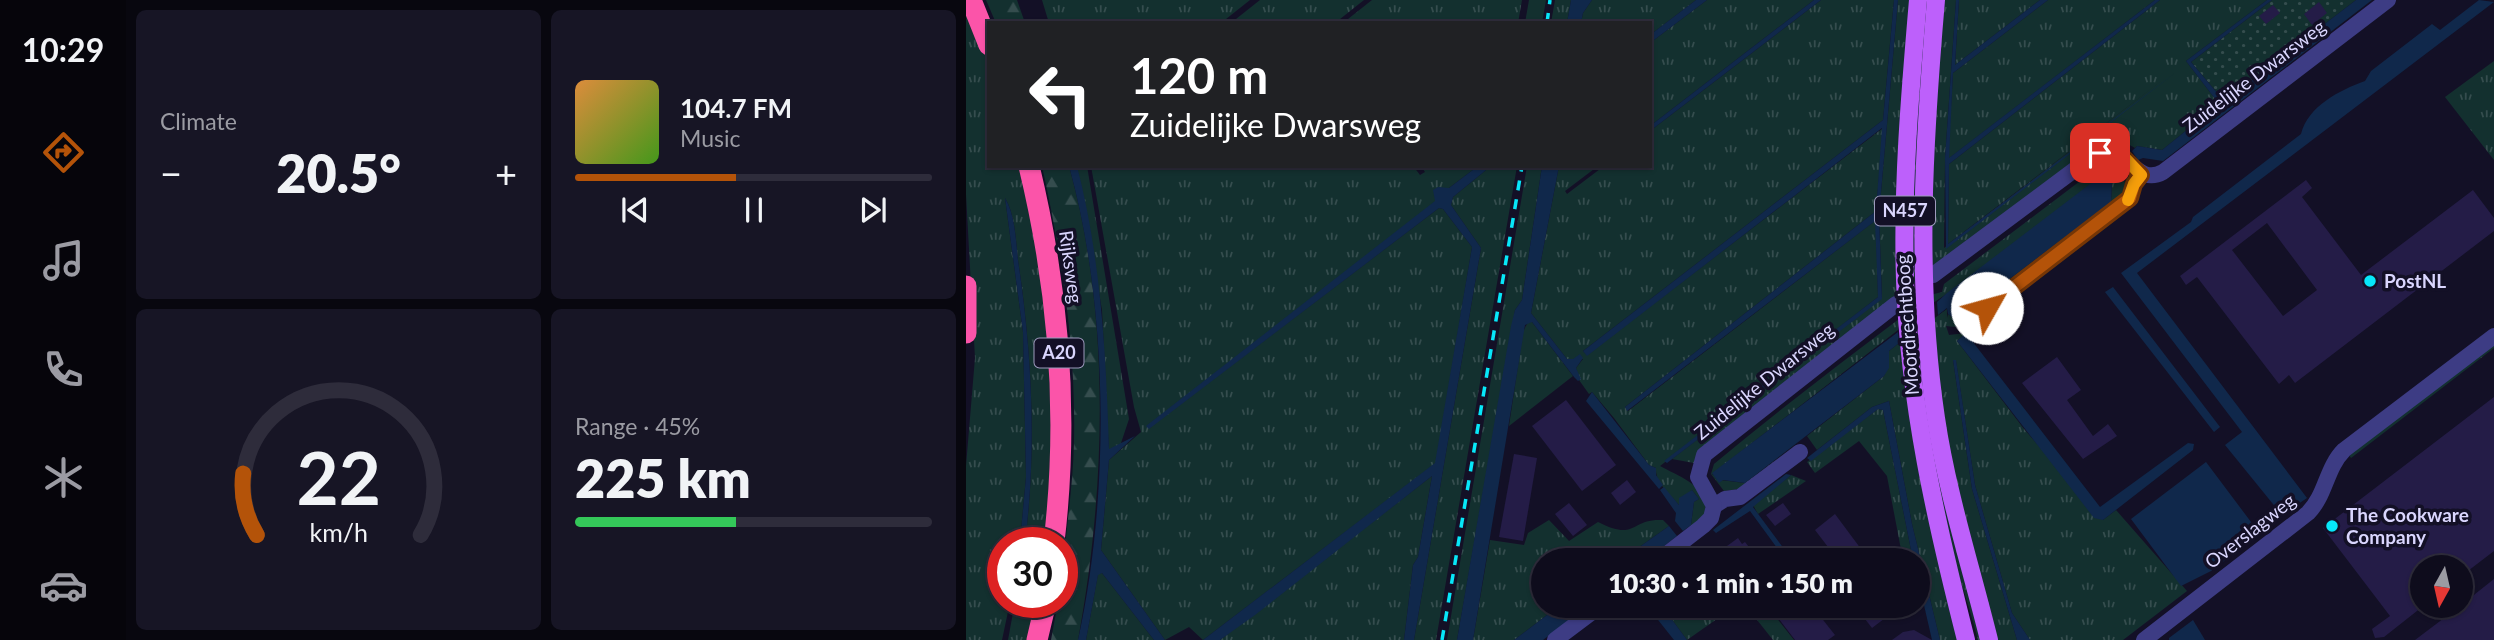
<!DOCTYPE html>
<meta charset="utf-8">
<style>
body{margin:0;font-family:Lato,sans-serif;background:#171525;color:#f1f3f6;height:100vh;display:flex;flex-direction:column;font-size:26px;white-space:nowrap}
*{box-sizing:border-box;margin:0}
p{font-size:23px;color:#9b9ba3}
.icon{flex:none;width:38px;height:38px;fill:none;stroke:currentColor;stroke-width:2;stroke-linecap:round;stroke-linejoin:round}
.map{position:relative;flex:1;overflow:hidden}
.sheet{display:flex;flex-direction:column;gap:10px;padding:10px;background:#08070f;width:840px}
.sheet>*{flex:none}
.guide{position:absolute;left:21px;top:21px;width:665px;height:147px;border-radius:0px;box-shadow:0 2px 5px #0004,0 0 0 2px #2e2c3b;background:#202124;color:#fff;overflow:hidden}
.needle{width:46px;rotate:188deg}
.controls{position:absolute;left:1444px;top:555px;display:grid;gap:14px}
.controls a{display:grid;place-items:center;width:63px;height:63px;border-radius:50%;background:#0e0c1c;box-shadow:0 2px 5px #0004,0 0 0 2px #2e2c3b;font-size:35px}
.speed{position:absolute;left:21px;top:527px;display:flex;gap:14px;font-size:35px;font-weight:700;text-align:center}
.speed>*{display:grid;place-content:center;width:91px;height:91px;border-radius:50%;background:#0e0c1c;box-shadow:0 2px 5px #0004,0 0 0 2px #2e2c3b;line-height:1}
.speed .limit{border:10px solid #d22;background:#fff;color:#111}
.pin{position:absolute;display:grid;place-items:center;width:60px;height:60px;color:#fff;margin:-30px;border-radius:14px;box-shadow:0 4px 10px #0006}
.me{position:absolute;width:77px;margin:-38px;rotate:52deg;stroke-linejoin:round;filter:drop-shadow(0 0 5px #0008)}
.turn{display:flex;align-items:center;gap:24px;height:147px;padding:0 28px;font-size:32px}
.turn .icon{width:91px;height:91px;stroke-width:2.5}
.turn b{display:block;font-size:49px;line-height:60px}
.big{font-size:52px;font-weight:800;line-height:1.1}
.sheet .card{flex:1;display:flex;flex-direction:column;justify-content:center;gap:10px;min-width:0;padding:0 24px;border-radius:10px;background:#171525}
.sheet .dial{align-items:center;gap:0}
.dial svg{height:182px;overflow:visible;fill:none;stroke:#2e2c3b;stroke-width:7;stroke-linecap:round;text-anchor:middle}
.dial text{fill:#f1f3f6;stroke:none}
.song{display:flex;align-items:center;gap:21px}
.cover{width:84px;height:84px;border-radius:10px;background:linear-gradient(135deg,hsl(30 70% 55%),hsl(100 70% 35%))}
.played{height:7px;border-radius:4px;background:linear-gradient(90deg,#b45309 45%,#2e2c3b 45%)}
.keys{display:flex;justify-content:space-around;direction:ltr}
.heat{display:flex;justify-content:space-between;align-items:center;font-size:38px;direction:ltr}
.charge{height:10px;border-radius:5px;background:linear-gradient(90deg,#34c759 45%,#2e2c3b 0)}
.sheet .tiles{flex:1;display:grid;gap:10px;grid-template-columns:repeat(2,1fr)}
.trip{position:absolute;left:565px;top:548px;width:399px;height:70px;border-radius:35px;background:#0e0c1c;box-shadow:0 2px 5px #0004,0 0 0 2px #2e2c3b;font-weight:800;line-height:70px;text-align:center}
main{display:flex;flex:1;min-height:0}
.dock{display:flex;flex-direction:column;width:126px;justify-content:space-around;align-items:center;background:#06050b;color:#9b9ba3}
.dock .icon{width:49px;height:49px}
.dock .selected{color:#b45309}
.dock b{font-size:32px;color:#f1f3f6}
.map>svg:first-child{display:block}
.grass{fill:url(#grass-tufts)}
.forest{fill:url(#forest-firs)}
.garden{fill:url(#garden-dots)}
.water{fill:#10284b}
.building{fill:#241c47;fill-rule:evenodd}
.lines{fill:none;stroke-linecap:round;stroke-linejoin:round}
.minor{stroke:#3d3c84;stroke-width:16}
.major{stroke:#bd60fb;stroke-width:18}
.highway{stroke:#fb54a9;stroke-width:21}
.rail{stroke:#07e7f9;stroke-width:3.5;stroke-dasharray:10 9;stroke-linecap:butt}
.route-casing{stroke:#753606;stroke-width:18}
.route{stroke:#b45309;stroke-width:12}
.slow{stroke:#f59e0b;stroke-width:12}
.poi-dot{fill:#07e7f9;stroke:#131026;stroke-width:2.5}
.labels{text-anchor:middle;stroke-width:7;stroke-linejoin:round;paint-order:stroke}
.shield{fill:#131026;stroke:#9e9bbd;stroke-width:2}
.shield-label{font-size:18px;font-weight:bold;fill:#dad6fe}
.street-label{font-size:19px;fill:#dad6fe;stroke:#131026}
.poi-label{font-size:19px;font-weight:bold;fill:#dad6fe;stroke:#131026;text-anchor:start}
</style>
<main>
<nav class="dock">
<b>10:29</b>
<svg class="icon selected" aria-label="directions" viewBox="0 0 24 24"><path d="M12 3l9 9-9 9-9-9zM9 14v-3h6M13 9l2 2-2 2"/></svg>
<svg class="icon" aria-label="music" viewBox="0 0 24 24"><path d="M9 18V5l10-2v13"/><circle cx="6" cy="18" r="3"/><circle cx="16" cy="16" r="3"/></svg>
<svg class="icon" aria-label="phone" viewBox="0 0 24 24"><path d="M5 4h4l2 5-3 2q2 4 5 5l2-3 5 2v4C11 20 4 13 5 4z"/></svg>
<svg class="icon" aria-label="climate" viewBox="0 0 24 24"><path d="M12 3v18M4 7l16 10M4 17L20 7"/></svg>
<svg class="icon" aria-label="car" viewBox="0 0 24 24"><path d="M5 17H2v-5l4-1 3-4h7l3 4 3 1v5h-3M9 17h6M6 11h13"/><circle cx="7" cy="17" r="2"/><circle cx="17" cy="17" r="2"/></svg>
</nav>
<section class="sheet">
<div class="tiles">
<div class="card"><p>Climate</p>
<div class="heat"><a>−</a><b class="big">20.5°</b><a>+</a></div>
</div>
<div class="card">
<div class="song"><i class="cover"></i><div><b>104.7 FM</b><p>Music</p></div></div>
<div class="played"></div>
<div class="keys"><svg class="icon" aria-label="previous" viewBox="0 0 24 24"><path d="M18 5L8 12l10 7zM5 5v14"/></svg><svg class="icon" aria-label="pause" viewBox="0 0 24 24"><path d="M8 5v14M16 5v14"/></svg><svg class="icon" aria-label="next" viewBox="0 0 24 24"><path d="M6 5l10 7-10 7zM19 5v14"/></svg></div>
</div>
<div class="card dial"><svg viewBox="0 0 100 80">
<path d="M14 69A42 42 0 1 1 86 69"/>
<path d="M14 69A42 42 0 0 1 8 42" stroke="#b45309"/>
<text x="50" y="56" font-size="32" font-weight="700">22</text>
<text x="50" y="72" font-size="11">km/h</text>
</svg></div>
<div class="card"><p>Range · 45%</p><b class="big">225 km</b><div class="charge"></div></div>
</div>
</section>
<div class="map">
<svg width="1528" height="640" viewBox="0 0 1528 640">
<defs>
<pattern id="grass-tufts" width="24" height="20" patternUnits="userSpaceOnUse" patternTransform="scale(1.75)"><rect width="24" height="20" fill="#13302f"/><path d="M3 7l-1-3M5 7V3M7 7l1-3M15 17l-1-3M17 17v-4M19 17l1-3" fill="none" stroke="#354d4e"/></pattern>
<pattern id="forest-firs" width="22" height="20" patternUnits="userSpaceOnUse" patternTransform="scale(1.75)"><rect width="22" height="20" fill="#13302f"/><path d="M5 1l3.5 6h-7zM16 11l3.5 6h-7z" fill="#354d4e"/></pattern>
<pattern id="garden-dots" width="8" height="8" patternUnits="userSpaceOnUse" patternTransform="scale(1.75)"><rect width="8" height="8" fill="#13302f"/><path d="M2 2h.1M6 6h.1" fill="none" stroke="#354d4e" stroke-width="1.8" stroke-linecap="round"/></pattern>
</defs>
<rect width="100%" height="100%" fill="#131026"/>
<g class="grass">
<path d="M76 0H284L255 23H83Z"/>
<path d="M294 0H398L369 23H265Z"/>
<path d="M406 0H556L552 23H377Z"/>
<path d="M563 0H580L576 23H559Z"/>
<path d="M589 0H605L601 23H585Z"/>
<path d="M626 0H730L684 35V23H615L617 13Z"/>
<path d="M741 0H848L684 126V43Z"/>
<path d="M855 0H928L917 120 617 351 621 355 917 128 910 211 659 407 662 411 910 220 912 297 694 466C713 477 748 487 738 518L718 533 725 525 728 502 733 499 726 490 714 506C704 494 689 483 690 468L683 465 648 418 626 392 623 394 613 380 610 368 617 359H601L565 313 593 166H632L599 191 601 194 638 166H684V131Z"/>
<path d="M932 0H946L932 296 732 455 728 463 706 459 916 297 913 215Z"/>
<path d="M959 0H964L951 281 946 285V164Z"/>
<path d="M977 0H990L979 158 978 248 1207 72 982 244 983 164 1194 0H1301L1220 61 1253 104 1196 150 1171 146 1169 148 1153 139 963 271 962 240Z"/>
<path d="M993 0H1074L989 65Z"/>
<path d="M1082 0H1189L982 159 987 73Z"/>
<path d="M0 10 23 65V166H55L82 311 87 437 80 542H59C71 449 66 353 52 260 50 241 49 214 39 198L57 332 60 477 54 542H37V602H44L36 640H0V466L9 358 0 194Z"/>
<path d="M1528 61V160L1479 97Z"/>
<path d="M111 166H121L122 172 163 419 154 446 143 453 136 310Z"/>
<path d="M125 166H447L454 175 459 172 455 166H512L483 188 468 190 470 201 183 428 473 208 477 209 506 247 470 463 237 640 223 627 199 640 135 550 143 460 175 432 168 407Z"/>
<path d="M525 166H551L470 640H448L515 248 485 205 487 197Z"/>
<path d="M561 166H576L556 300 549 310 491 640H481Z"/>
<path d="M1144 166C1156 172 1162 184 1160 196L989 327 980 326 983 335 1000 333 991 341 1058 429 1137 520 1150 510 1221 591 1157 640H1064L1046 613 1009 485 990 361 987 360 1006 489 1051 640H1030L992 491 975 406 966 320 981 309V318L982 314 989 319 995 316 1145 202 1146 183 964 305V295L976 292 978 284 1130 169Z"/>
<path d="M933 319 932 330 746 474 754 480 779 483 830 445 832 448 780 488 758 491 745 474 748 464C809 413 871 366 933 319Z"/>
<path d="M562 322H566L607 376 543 426 557 332Z"/>
<path d="M954 330 1017 640H1012C1002 600 987 561 977 521 961 460 956 395 949 333Z"/>
<path d="M933 343 937 345 993 640H974L946 524 923 401 906 407 851 450 841 436 918 376 923 360V351Z"/>
<path d="M1528 344V348L1385 458 1383 455Z"/>
<path d="M912 409 917 410 947 560H937L921 476 893 441 849 473 841 462Z"/>
<path d="M825 475 840 481 792 514 787 505Z"/>
<path d="M466 476 452 557 447 565 438 640H254Z"/>
<path d="M583 520 603 541 632 522C671 542 664 518 697 520L703 526 655 560H578V606H593L548 640H507L524 540 558 545 562 533Z"/>
<path d="M136 573 188 640H120L132 574Z"/>
<path d="M49 602H71L63 640H42Z"/>
<path d="M696 606H751L758 614 721 640Z"/>
<path d="M780 606H801L828 640H807Z"/>
</g>
<g class="forest">
<path d="M20 0H51L59 23H30Z"/>
<path d="M76 166H103C145 317 140 487 112 640H85L92 602H96C96 549 107 496 108 442 110 347 96 258 76 166Z"/>
</g>
<path class="garden" d="M1306 0H1390L1258 101 1225 62Z"/>
<g class="water">
<path d="M605 0H626L617 13 615 23H601Z"/>
<path d="M730 0H741L684 43V35Z"/>
<path d="M848 0H855L684 131V126Z"/>
<path d="M928 0H932L913 215 916 299 701 463 698 461 912 297 909 221 661 411 659 407 910 211 916 128 621 356 617 351 917 120Z"/>
<path d="M990 0H993L989 65 1074 0H1082L987 73 983 158 1189 0H1194L983 164 982 244 1209 73 980 249 979 158Z"/>
<path d="M1301 0H1306L1225 62 1258 101 1390 0H1406L1197 161 1177 158 1172 160 1166 151 1171 146 1196 150 1253 104 1220 61Z"/>
<path d="M1513 0 1528 2 1171 273 1341 498 1322 511 1311 509 1259 445 1276 432 1155 273 1225 222 1227 217 1335 134C1342 106 1374 90 1399 81L1405 71 1466 24 1474 30Z"/>
<path d="M103 166H111C135 259 140 353 143 449L169 436 143 460 135 550 199 640H188L136 573 132 575 120 640H112C144 495 143 310 103 166Z"/>
<path d="M512 166H525L487 197 485 205 515 248 448 640H438L447 565 452 557 466 476 289 615 254 640H237L469 463 506 247 477 209 473 208 183 429 180 426 469 201 467 190 472 187 483 188Z"/>
<path d="M576 166H593L565 313 601 359H607L614 354 617 358 610 368 615 379 612 381 608 377 566 322 559 325 507 640H491L545 326 549 310 556 300Z"/>
<path d="M1145 168 1151 176 1146 183 1145 202 995 316 989 319 982 314 981 308 972 315 971 302 981 293Z"/>
<path d="M39 198C49 214 50 241 52 260 66 353 71 449 59 542H54L60 477 57 332Z"/>
<path d="M1147 287 1254 427 1248 432 1139 292Z"/>
<path d="M932 332 933 343 923 351V368L918 376 779 483 757 480 753 483 746 473Z"/>
<path d="M1000 333 1134 507 1222 443 1228 444 1227 450 1137 520 1128 518 991 341Z"/>
<path d="M987 360H990L1009 485 1046 613 1064 640H1051L1006 489Z"/>
<path d="M626 392 683 465 690 468V475L697 485 693 489 620 401Z"/>
<path d="M923 401 946 524 974 640H966L952 579V560H947L917 410 912 409 845 461 841 458 906 407Z"/>
<path d="M1240 462 1294 534 1245 571 1215 586 1165 519Z"/>
<path d="M820 474 825 475 787 507 821 553 817 556 784 511 750 533 747 530Z"/>
<path d="M698 487 713 505V498L726 490 733 499 728 502 725 525 717 531 709 521 710 513 694 490Z"/>
<path d="M703 526 711 536 680 560H655Z"/>
<path d="M593 606H621L577 640H548Z"/>
<path d="M681 606H696L721 640H708Z"/>
<path d="M1227 620 1239 640H1203V638Z"/>
</g>
<g class="building">
<path d="M1353 2 1361 13 1346 25 1338 14Z"/>
<path d="M1307 5 1314 13 1300 24 1293 16Z"/>
<path d="M1340 180 1346 188 1336 197 1395 275 1507 190 1528 218V231L1329 383 1323 375 1313 384 1231 277 1220 285 1214 276ZM1301 223 1351 290 1317 316 1266 250Z"/>
<path d="M1091 357 1115 390 1101 400 1127 436 1142 424 1151 436 1117 459 1056 383Z"/>
<path d="M1528 397V551L1494 577V567H1456V607L1418 637 1409 638 1406 629 1424 616 1357 528Z"/>
<path d="M600 400 650 465 616 491 566 426Z"/>
<path d="M548 454 571 458 557 541 533 537Z"/>
<path d="M661 480 670 492 654 505 645 493Z"/>
<path d="M603 503 621 525 607 536 589 514Z"/>
<path d="M817 503 825 514 809 526 800 515Z"/>
<path d="M869 514 895 549 904 560H872L849 530Z"/>
<path d="M772 538 776 544 779 542 793 560H772L761 546Z"/>
<path d="M1528 579V640H1449L1494 606Z"/>
<path d="M803 606H846L869 635 862 640H829Z"/>
<path d="M889 606H935L906 628Z"/>
<path d="M948 630 966 640H926L937 632Z"/>
</g>
<g class="lines">
<g class="minor">
<path d="M967 275 1127 156C1163 141 1168 188 1197 172L1422 0"/>
<path d="M1001 324 1164 198 1168 184 1175 175"/>
<path d="M748 506 759 499 774 497 834 452"/>
<path d="M693 560 737 526 745 518 748 506 732 477 738 455 930 304"/>
<path d="M589 640 634 606"/>
<path d="M1178 640 1342 513C1360 495 1360 468 1378 450L1528 336"/>
</g>
<g class="major">
<path d="M952 0C944 93 936 187 939 280 943 403 970 522 1000 640"/>
<path d="M970 0C958 140 949 278 970 418 981 493 1005 567 1023 640"/>
</g>
<g class="highway">
<path d="M5 0 23 45"/>
<path d="M63 166C93 290 103 416 88 542"/>
<path d="M0 286V333"/>
<path d="M71 640 80 602"/>
</g>
<g class="rail">
<path d="M581 23 584 0"/>
<path d="M476 640 556 166"/>
</g>
</g>
<g class="lines">
<g class="route-casing">
<path id="route" d="M1021 308 1164 198 1168 184 1175 175 1157 157 1134 153"/>
</g>
<use href="#route" class="route"/>
<path class="slow" d="M1160 159 1175 175 1168 184 1162 200"/>
</g>
<g class="poi-dot">
<circle cx="1404" cy="281" r="7"/>
<circle cx="1366" cy="526" r="7"/>
</g>
<g class="labels">
<g class="shield">
<rect x="909" y="196.5" width="60" height="29" rx="5"/>
<rect x="68.5" y="338.5" width="49" height="29" rx="5"/>
</g>
<g class="shield-label">
<text x="939" y="217">N457</text>
<text x="93" y="359">A20</text>
</g>
<g class="street-label">
<text transform="translate(1288 76) rotate(-37)" y="7">Zuidelijke Dwarsweg</text>
<text transform="translate(105 267) rotate(82)" y="7">Rijksweg</text>
<text transform="translate(941 325) rotate(-94)" y="7">Moordrechtboog</text>
<text transform="translate(798 381) rotate(-39)" y="7">Zuidelijke Dwarsweg</text>
<text transform="translate(1284 531) rotate(-38)" y="7">Overslagweg</text>
</g>
<g class="poi-label">
<text x="1418" y="288">PostNL</text>
<text x="1380" y="522">The Cookware<tspan x="1380" dy="22">Company</tspan></text>
</g>
</g>
</svg>
<div class="controls">
<a><svg class="needle" viewBox="-14 -14 28 28"><path d="M0-13l5 13h-10z" fill="#e53935"/><path d="M0 13l5-13h-10z" fill="#9b9ba3"/></svg></a>
</div>
<div class="speed"><div class="limit">30</div></div>
<div class="pin" style="left:1134px;top:153px;background:#d93025"><svg class="icon" aria-label="arrive" viewBox="0 0 24 24"><path d="M6 21V4h12l-3 4 3 4H6"/></svg></div>
<svg class="me" style="left:1021px;top:308px" viewBox="-20 -20 40 40"><circle r="19" fill="#fff"/><path d="M0-13L10 11 0 6-10 11z" fill="#b45309"/></svg>
<div class="trip">10:30 · 1 min · 150 m</div>
<div class="guide">
<div class="turn"><svg class="icon" aria-label="left" viewBox="0 0 24 24"><path d="M17 20v-9H6M10 6l-5 5 5 5"/></svg><div><b>120 m</b>Zuidelijke Dwarsweg</div></div>
</div>
</div>
</main>
